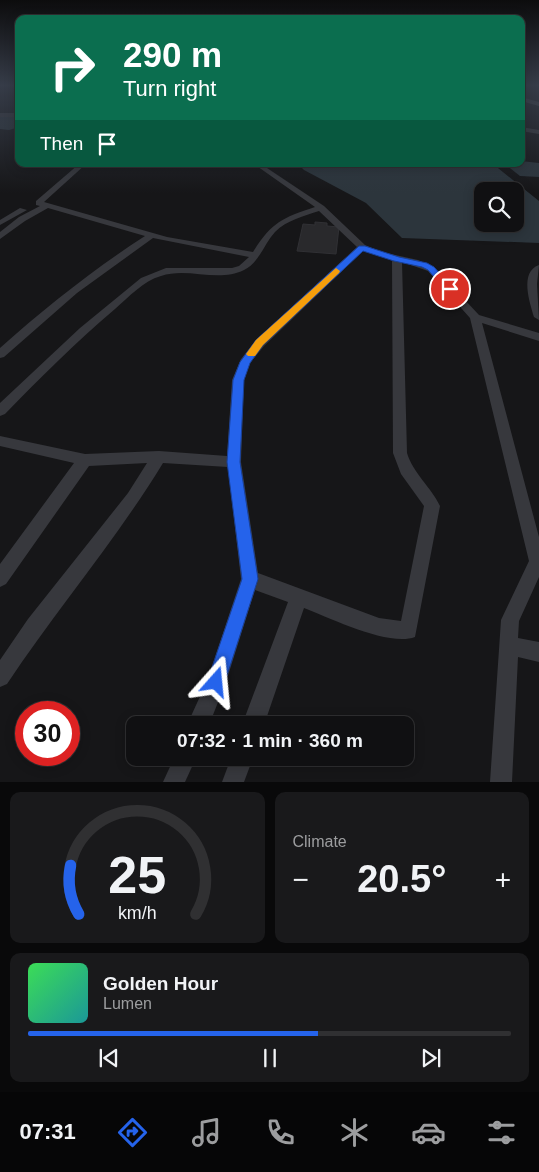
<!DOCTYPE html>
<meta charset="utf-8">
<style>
body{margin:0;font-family:Helvetica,sans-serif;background:#19191b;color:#f1f3f6;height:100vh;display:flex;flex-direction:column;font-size:19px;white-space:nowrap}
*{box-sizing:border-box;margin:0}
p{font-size:16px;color:#9c9d9f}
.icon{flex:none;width:28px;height:28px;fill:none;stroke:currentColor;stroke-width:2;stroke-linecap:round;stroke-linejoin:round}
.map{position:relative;height:782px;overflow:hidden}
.drawer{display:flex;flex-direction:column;gap:10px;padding:10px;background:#09090a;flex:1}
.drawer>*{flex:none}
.top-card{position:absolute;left:15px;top:15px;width:510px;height:152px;border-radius:10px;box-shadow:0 2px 12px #0003,0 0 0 1px #303032;background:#0b6e4f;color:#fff;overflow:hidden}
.tools{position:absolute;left:474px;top:182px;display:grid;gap:10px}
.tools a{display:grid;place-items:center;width:50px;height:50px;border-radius:10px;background:#101012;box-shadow:0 2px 12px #0003,0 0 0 1px #303032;font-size:25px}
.speed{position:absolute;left:15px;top:701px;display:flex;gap:10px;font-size:25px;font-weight:700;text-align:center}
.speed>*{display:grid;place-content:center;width:65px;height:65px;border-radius:50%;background:#101012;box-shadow:0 2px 12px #0003,0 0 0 1px #303032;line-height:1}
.speed .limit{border:8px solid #d22;background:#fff;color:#111}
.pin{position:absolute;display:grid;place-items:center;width:42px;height:42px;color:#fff;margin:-21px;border:2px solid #fff;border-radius:50%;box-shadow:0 1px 5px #0007}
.me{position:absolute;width:55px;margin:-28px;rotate:18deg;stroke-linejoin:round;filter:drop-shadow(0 0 4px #0008)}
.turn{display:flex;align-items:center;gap:18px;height:105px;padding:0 25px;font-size:22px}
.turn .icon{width:65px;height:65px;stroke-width:2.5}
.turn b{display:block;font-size:35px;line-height:42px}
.then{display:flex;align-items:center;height:48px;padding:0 25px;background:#0003;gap:10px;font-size:19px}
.big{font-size:38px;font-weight:800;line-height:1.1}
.drawer .card{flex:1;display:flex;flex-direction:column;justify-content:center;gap:8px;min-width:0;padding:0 18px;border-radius:10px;background:#19191b}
.drawer .dial{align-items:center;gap:0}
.dial svg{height:130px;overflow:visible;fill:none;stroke:#303032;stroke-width:7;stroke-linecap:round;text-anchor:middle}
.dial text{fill:#f1f3f6;stroke:none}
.song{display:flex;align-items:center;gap:15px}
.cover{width:60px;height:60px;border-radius:8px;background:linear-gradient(135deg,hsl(130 70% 55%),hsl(180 70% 35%))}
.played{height:5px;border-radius:2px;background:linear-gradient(90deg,#2563eb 60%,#303032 60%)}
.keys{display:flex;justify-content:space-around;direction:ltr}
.heat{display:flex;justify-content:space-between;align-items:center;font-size:28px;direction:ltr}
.drawer .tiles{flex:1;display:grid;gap:10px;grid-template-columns:1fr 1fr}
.card:last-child{grid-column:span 2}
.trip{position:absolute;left:126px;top:716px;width:288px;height:50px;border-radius:10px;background:#101012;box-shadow:0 2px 12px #0003,0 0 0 1px #303032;font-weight:800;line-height:50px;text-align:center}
.menu{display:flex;height:80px;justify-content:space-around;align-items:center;background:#060607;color:#9c9d9f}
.menu .icon{width:35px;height:35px}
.menu .active{color:#2563eb}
.menu b{font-size:22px;color:#f1f3f6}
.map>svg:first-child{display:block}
.water{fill:#2c353c;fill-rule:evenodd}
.building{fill:#29292c;stroke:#303034}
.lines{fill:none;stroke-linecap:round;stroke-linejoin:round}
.street{fill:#37383d;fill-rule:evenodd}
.secondary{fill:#45474d;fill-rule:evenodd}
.route{fill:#2563eb;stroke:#184099}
.slow{fill:#f59e0b}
</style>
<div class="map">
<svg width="539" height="782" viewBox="0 0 539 782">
<rect width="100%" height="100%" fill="#161618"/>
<g class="water">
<path d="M0 113 19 115V127L9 130 0 129Z"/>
<path d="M521 161 539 163V177L520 176 505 164H521Z"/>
<path d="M298 164H493L539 201V243L402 238 366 203 304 170ZM515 191V224H482V191Z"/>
</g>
<path class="building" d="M315 222 327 223V226L339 227 336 254 297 251 303 224 315 225Z"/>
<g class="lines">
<g class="street">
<rect x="0" y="84" width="19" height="2"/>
<rect x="0" y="113" width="19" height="4"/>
<path d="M521 127 539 130V134L521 131Z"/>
<path d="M79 164H86L44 202 167 237 253 252C272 222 282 218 315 207L254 164H261L324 206 365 245 382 252 418 260 434 267 479 315 539 333V341L482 323 539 537V577L519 621 518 638 539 642V662L518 657 512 782H490L501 620 529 561 470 318 428 271 402 262 407 453C413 473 431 487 440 506L415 637C389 647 330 618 304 608L264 725H242L288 602 255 590 226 682 209 725H187L207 681 241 579 228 467 163 463C116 540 57 609 7 684L0 687V660L28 619 128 493 147 463 89 466 6 584 0 587V564L74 463 0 446V436L85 454 159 451 227 456 232 380 241 359 256 340 357 247 319 211C304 216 287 220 275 232 264 244 259 263 244 270 218 283 188 267 161 276 143 281 129 297 115 309 76 342 40 378 5 414L0 416V403L80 328 141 278 166 268H232L239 266 249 257 153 238 77 293 4 357 0 358V348C46 307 94 269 145 236L48 208 25 221 0 239V232L19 217 40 206 36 205V201ZM363 251 392 260 393 453 401 474 424 506 401 621 379 618 258 573 241 462 244 380 250 363 264 346Z"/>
<path d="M20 208 27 210 0 225V220Z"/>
<path d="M539 265 537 284 539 320 534 317C530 303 519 272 539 265Z"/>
<path d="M174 758H196L185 782H163Z"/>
<path d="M231 758H253L244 782H222Z"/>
</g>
<path class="secondary" d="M521 97 539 102V106L521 101Z"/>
</g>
<linearGradient id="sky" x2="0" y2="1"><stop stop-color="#0c0c0d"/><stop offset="0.44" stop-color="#363c48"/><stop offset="1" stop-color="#363c48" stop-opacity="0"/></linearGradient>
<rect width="539" height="193" fill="url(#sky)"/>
<path class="route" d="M359 246H365L399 257 427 263 434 267 454 289 450 292 446 291 428 270 422 267 394 261 363 251 263 345 250 363 244 380 240 462 258 579 225 682 223 688 216 691 210 688 207 682 242 579 227 462 233 380 240 362 256 340Z"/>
<path class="slow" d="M336 268 340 271 339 273 263 345 255 356H248L246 354 256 340Z"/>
</svg>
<div class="tools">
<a><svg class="icon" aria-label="search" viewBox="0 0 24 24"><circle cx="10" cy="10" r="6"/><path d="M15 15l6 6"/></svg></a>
</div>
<div class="speed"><div class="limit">30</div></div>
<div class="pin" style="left:450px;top:289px;background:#d93025"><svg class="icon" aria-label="arrive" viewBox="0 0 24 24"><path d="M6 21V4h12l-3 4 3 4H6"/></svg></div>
<svg class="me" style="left:216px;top:682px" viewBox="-20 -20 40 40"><path d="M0-17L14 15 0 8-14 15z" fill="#2563eb" stroke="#fff" stroke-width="4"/></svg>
<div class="trip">07:32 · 1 min · 360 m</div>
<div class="top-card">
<div class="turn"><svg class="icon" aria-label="right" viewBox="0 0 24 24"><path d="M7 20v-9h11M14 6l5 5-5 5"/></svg><div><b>290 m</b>Turn right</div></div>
<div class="then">Then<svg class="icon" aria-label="arrive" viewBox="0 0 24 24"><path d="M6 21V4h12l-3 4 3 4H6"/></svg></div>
</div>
</div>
<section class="drawer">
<div class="tiles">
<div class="card dial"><svg viewBox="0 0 100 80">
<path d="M14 69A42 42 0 1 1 86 69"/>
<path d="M14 69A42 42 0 0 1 9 39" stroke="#2563eb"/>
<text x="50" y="56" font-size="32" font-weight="700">25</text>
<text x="50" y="72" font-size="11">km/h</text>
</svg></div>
<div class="card"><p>Climate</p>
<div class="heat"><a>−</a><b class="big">20.5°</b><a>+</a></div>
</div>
<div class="card">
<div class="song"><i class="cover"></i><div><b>Golden Hour</b><p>Lumen</p></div></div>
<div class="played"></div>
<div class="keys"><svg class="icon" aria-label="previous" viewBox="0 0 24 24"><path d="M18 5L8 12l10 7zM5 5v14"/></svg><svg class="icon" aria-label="pause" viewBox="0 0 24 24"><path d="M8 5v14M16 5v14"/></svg><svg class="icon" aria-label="next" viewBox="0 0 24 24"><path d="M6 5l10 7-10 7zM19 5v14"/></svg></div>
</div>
</div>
</section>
<nav class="menu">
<b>07:31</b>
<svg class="icon active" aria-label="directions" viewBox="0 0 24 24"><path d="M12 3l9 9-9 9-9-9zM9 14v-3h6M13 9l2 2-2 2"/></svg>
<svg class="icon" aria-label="music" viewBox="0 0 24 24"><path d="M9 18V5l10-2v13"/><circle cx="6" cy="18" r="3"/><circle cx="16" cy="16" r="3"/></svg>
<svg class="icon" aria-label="phone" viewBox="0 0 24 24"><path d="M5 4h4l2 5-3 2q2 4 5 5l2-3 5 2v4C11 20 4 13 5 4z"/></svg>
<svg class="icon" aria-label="climate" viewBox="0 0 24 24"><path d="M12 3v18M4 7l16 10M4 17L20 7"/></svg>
<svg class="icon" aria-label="car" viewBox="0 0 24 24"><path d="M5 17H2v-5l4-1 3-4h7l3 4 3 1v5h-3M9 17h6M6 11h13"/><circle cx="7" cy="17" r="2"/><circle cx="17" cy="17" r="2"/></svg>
<svg class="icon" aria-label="filters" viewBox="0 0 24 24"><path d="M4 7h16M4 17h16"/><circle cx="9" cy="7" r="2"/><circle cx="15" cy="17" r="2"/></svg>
</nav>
